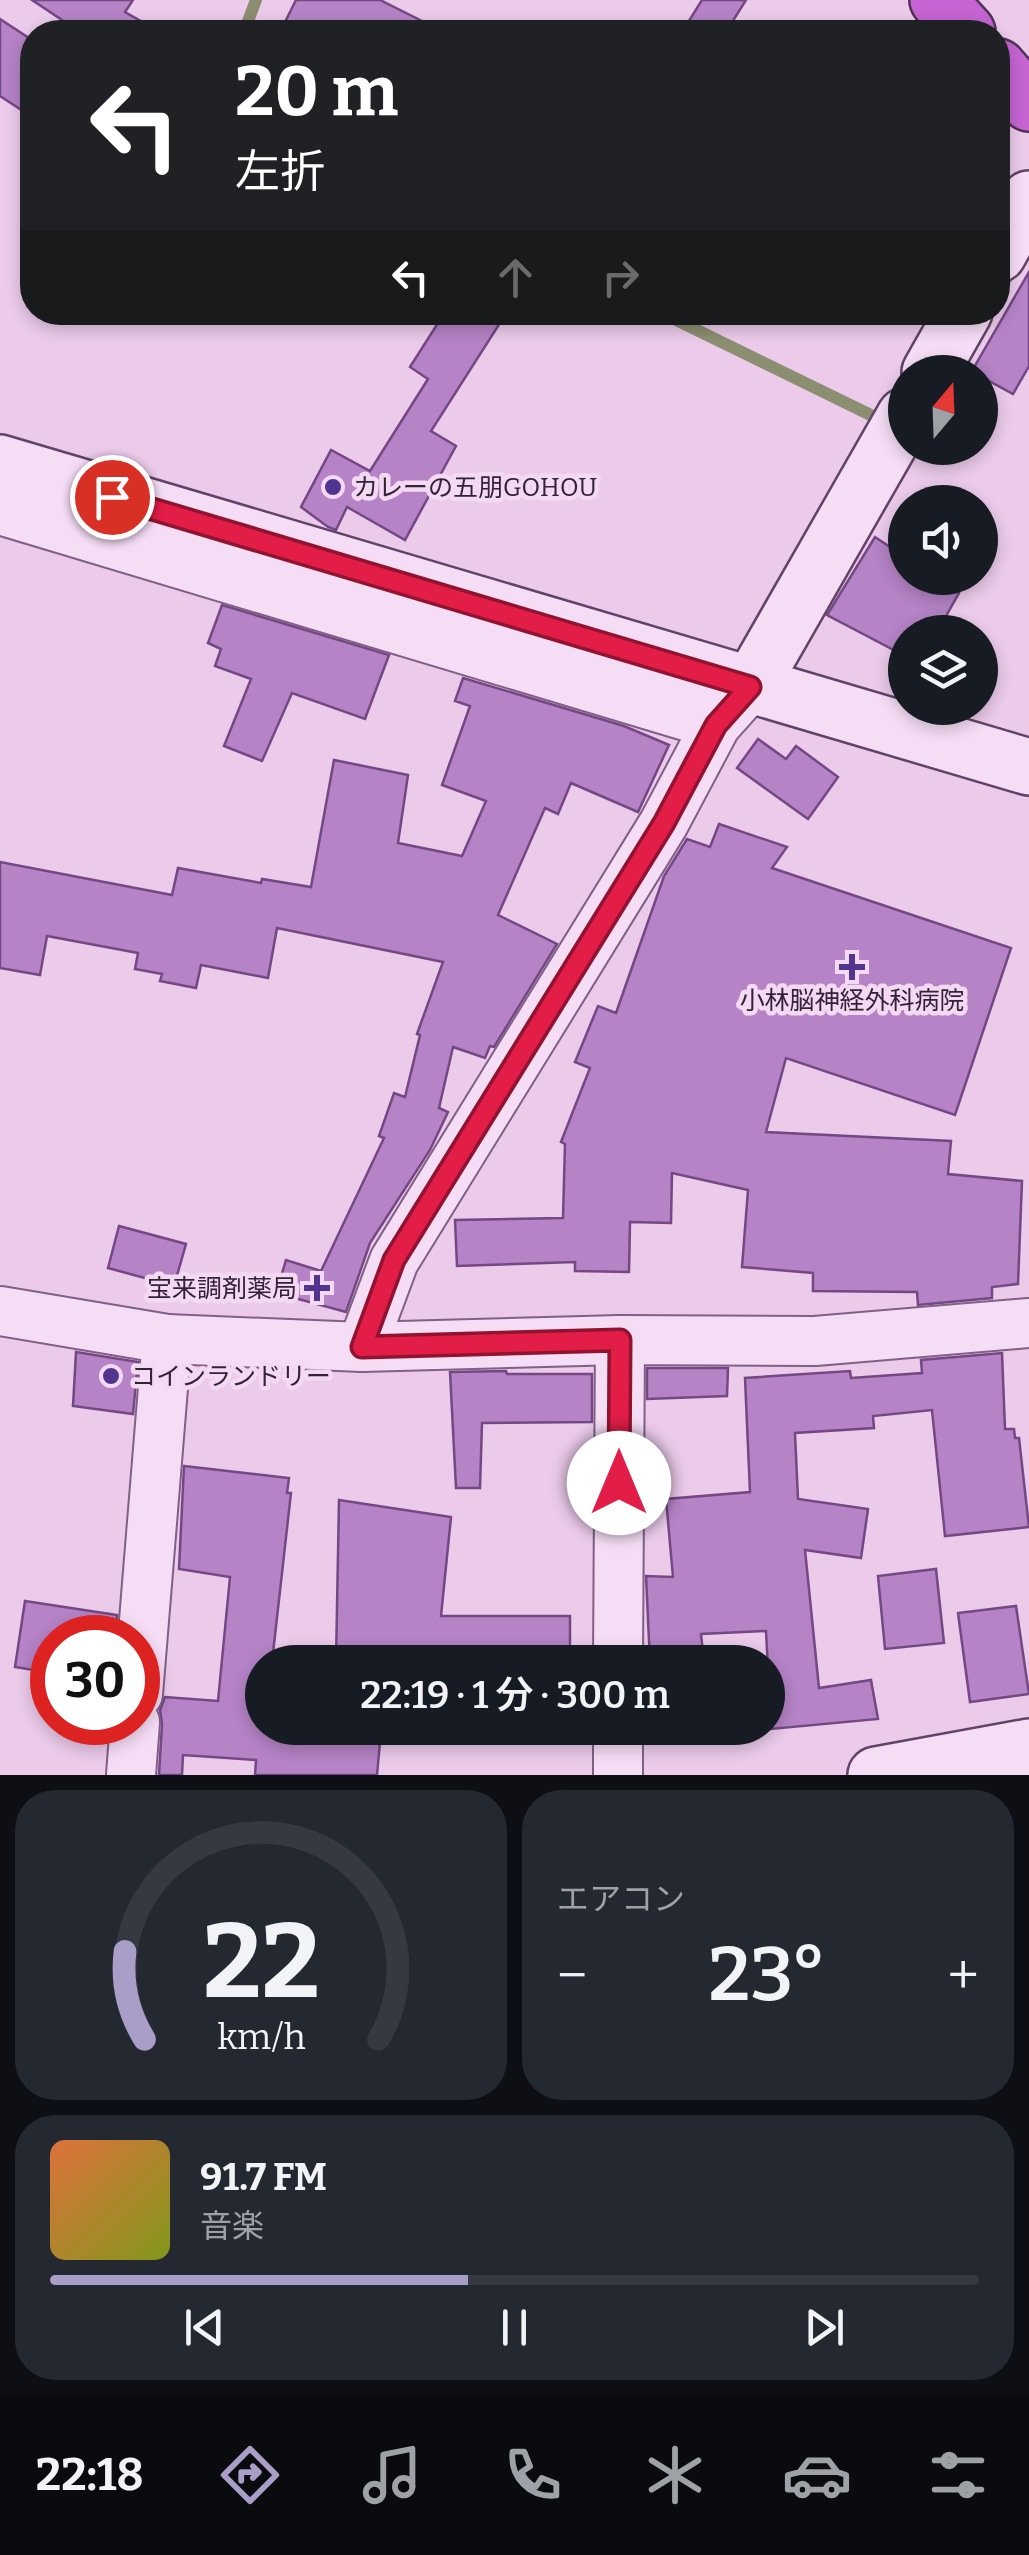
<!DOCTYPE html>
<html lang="ja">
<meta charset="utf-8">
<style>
body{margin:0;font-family:Bitter,"Noto Sans JP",serif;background:#242831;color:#f1f3f6;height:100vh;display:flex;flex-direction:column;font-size:38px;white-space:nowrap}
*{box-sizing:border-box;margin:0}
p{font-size:32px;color:#9ea1a6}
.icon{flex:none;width:55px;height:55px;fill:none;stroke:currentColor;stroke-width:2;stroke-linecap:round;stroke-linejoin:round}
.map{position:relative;height:1775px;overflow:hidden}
.drawer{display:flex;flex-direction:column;gap:15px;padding:15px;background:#0d0f14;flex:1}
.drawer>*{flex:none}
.hud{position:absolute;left:20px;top:20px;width:990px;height:305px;border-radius:40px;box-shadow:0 5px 15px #0003;background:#202124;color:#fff;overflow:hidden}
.needle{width:65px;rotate:19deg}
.tools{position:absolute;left:888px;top:355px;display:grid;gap:20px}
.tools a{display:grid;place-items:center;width:110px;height:110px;border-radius:50%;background:#171b24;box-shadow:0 5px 15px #0003;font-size:50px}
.speed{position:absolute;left:30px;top:1615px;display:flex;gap:20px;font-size:50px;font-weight:700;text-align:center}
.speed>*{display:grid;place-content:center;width:130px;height:130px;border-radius:50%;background:#171b24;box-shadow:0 5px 15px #0003;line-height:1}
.speed .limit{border:15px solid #d22;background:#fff;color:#111}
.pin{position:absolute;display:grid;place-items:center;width:85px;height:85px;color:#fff;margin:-42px;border:5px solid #fff;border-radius:50%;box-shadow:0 2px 10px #0007}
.me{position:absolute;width:110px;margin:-55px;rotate:0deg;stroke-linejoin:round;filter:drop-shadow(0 0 8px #0008)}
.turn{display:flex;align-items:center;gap:35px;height:210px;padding:0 50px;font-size:45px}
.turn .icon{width:130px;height:130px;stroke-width:2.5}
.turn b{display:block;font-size:70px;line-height:85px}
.lanes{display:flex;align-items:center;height:95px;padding:0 50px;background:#0003;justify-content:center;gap:50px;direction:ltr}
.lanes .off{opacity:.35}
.big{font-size:75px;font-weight:600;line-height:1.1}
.drawer .tile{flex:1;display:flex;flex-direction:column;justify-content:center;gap:15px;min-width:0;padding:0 35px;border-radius:40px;background:#242831}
.drawer .dial{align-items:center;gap:0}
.dial svg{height:260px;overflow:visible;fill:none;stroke:#363941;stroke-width:7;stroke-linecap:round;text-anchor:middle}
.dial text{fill:#f1f3f6;stroke:none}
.song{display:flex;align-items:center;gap:30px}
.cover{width:120px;height:120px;border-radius:15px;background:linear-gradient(135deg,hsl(20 70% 55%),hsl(70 70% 35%))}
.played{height:10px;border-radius:5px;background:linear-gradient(90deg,#a99ec8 45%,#363941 45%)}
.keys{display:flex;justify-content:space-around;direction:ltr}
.heat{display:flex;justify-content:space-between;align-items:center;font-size:55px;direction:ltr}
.drawer .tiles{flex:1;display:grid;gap:15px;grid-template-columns:1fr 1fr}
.tile:last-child{grid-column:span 2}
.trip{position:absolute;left:245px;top:1645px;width:540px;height:100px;border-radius:50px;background:#171b24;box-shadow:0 5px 15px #0003;font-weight:600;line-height:100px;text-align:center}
.tab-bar{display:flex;height:160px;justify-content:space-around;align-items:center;background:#090b0e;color:#9ea1a6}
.tab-bar .icon{width:70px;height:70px}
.tab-bar .current{color:#a99ec8}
.tab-bar b{font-size:45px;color:#f1f3f6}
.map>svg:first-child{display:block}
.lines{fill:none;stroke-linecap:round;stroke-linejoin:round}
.stream{stroke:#8c8e71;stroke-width:12}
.building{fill:#b583c6;stroke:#734884;stroke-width:2.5}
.street-casing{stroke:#816086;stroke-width:52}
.secondary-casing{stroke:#624368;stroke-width:60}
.highway-casing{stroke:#4e3355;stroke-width:60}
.street{stroke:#f6ddf6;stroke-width:48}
.secondary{stroke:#f6ddf6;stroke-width:55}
.highway{stroke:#c564d2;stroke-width:55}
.route-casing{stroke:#92132f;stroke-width:25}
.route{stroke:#e11d48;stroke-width:18}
.poi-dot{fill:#523590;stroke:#f3d9f2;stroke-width:4}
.labels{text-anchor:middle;stroke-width:9;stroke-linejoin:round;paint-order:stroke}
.poi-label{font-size:25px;fill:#342238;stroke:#f3d9f2;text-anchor:start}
</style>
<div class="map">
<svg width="1029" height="1775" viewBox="0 0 1029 1775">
<rect width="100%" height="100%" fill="#ebcaea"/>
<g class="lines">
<g class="stream">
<path d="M244 32 256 0"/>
<path d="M998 293 1012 268"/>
<path d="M660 312 885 422"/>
</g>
</g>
<g class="building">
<path d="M32 0H133L125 12 160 32H80Z"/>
<path d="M296 0H380L444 32H280Z"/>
<path d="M702 0H746L726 32H682Z"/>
<path d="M0 19 32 40V117L0 96Z"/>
<path d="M1029 272V366L1013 394 980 376V372L972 371Z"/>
<path d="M445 312H507L431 431 456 446 405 540 347 507 336 530 328 527 301 507 331 450 370 471 428 379 410 367Z"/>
<path d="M875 537 905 557V578H936L959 593 937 632H905V656L827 615Z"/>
<path d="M222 605 389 655 365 719 292 693 262 761 224 746 251 679 215 666 221 649 208 643Z"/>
<path d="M463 678 624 726 669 745 638 812 571 783 558 814 545 808 498 915 557 944 494 1047 490 1046 485 1058 453 1047 439 1108 448 1112 430 1150 370 1243 346 1312 276 1293 286 1260 321 1271 384 1138 379 1136 394 1093 405 1097 420 1035 417 1034 443 962 277 928 268 978 201 965 196 988 160 981 162 974 135 969 138 953 47 936 40 975 0 968V862L172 895 178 868 261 883 262 879 311 887 334 760 408 775 398 843 462 856 486 801 442 785 470 706 455 701Z"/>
<path d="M758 739 786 759 796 746 838 777 808 819 737 768Z"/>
<path d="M719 824 787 847 772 868 1011 948 955 1115 786 1058 766 1132 951 1141 948 1174 1022 1181 1018 1284 992 1287V1298L918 1305 917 1292 813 1291V1273L742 1267 748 1190 672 1173 671 1223 630 1222 629 1272 575 1271V1262L457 1266 455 1220 563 1218 565 1144 561 1142 590 1068 575 1062 598 1006 616 1013 664 876 687 839 710 847Z"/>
<path d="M119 1226 186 1244 174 1286 108 1268Z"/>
<path d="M76 1352 138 1362 133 1414 73 1406Z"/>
<path d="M1002 1353 1005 1429H1014L1015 1438H1019L1029 1527 945 1536 932 1410 873 1416 874 1428 795 1433 798 1499 868 1509 861 1558 805 1550 819 1688 871 1680 878 1719 771 1729 766 1631 701 1634 704 1662H650L646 1576 673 1577 666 1499 750 1492 745 1378 850 1371 851 1378 922 1373 921 1360Z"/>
<path d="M647 1368H728L727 1396 647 1399Z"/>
<path d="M506 1371 507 1374H592V1422L482 1423 480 1488H456L450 1372Z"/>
<path d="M184 1466 289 1478 287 1493H291L272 1662H262V1728L381 1731 377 1775H255L256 1760 183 1755 182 1775H159L162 1724 160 1710 165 1697 218 1701 230 1577 179 1569Z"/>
<path d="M339 1500 451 1517 441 1616H570V1662H336Z"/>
<path d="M936 1569 944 1643 885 1649 878 1576Z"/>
<path d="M25 1601 117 1615 115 1638H52V1673L15 1667Z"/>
<path d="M1016 1606 1029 1694 970 1702 958 1613Z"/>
</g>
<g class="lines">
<g class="street-casing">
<g id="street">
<path d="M0 510 716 725"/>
<path d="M0 1311 167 1339 362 1347 620 1340 815 1341 1029 1323"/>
<path d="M362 1347 394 1261 664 823 716 725 750 687"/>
<path d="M618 1662 620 1340"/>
<path d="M138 1694 167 1339"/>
<path d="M131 1775 135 1722"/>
<path d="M618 1775V1728"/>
</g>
</g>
<g class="secondary-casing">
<g id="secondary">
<path d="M998 254 1029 199"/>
<path d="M930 372 964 312"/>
<path d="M0 463 1029 767"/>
<path d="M750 687 905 416"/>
<path d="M876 1775 1029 1747"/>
</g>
</g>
<g class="highway-casing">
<g id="highway">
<path d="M938 0 967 32"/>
<path d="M998 67 1029 103"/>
</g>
</g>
<use href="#street" class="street"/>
<use href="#secondary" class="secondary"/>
<use href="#highway" class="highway"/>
</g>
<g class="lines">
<g class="route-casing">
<path id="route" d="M112 497 750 687 716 725 664 823 394 1260 362 1347 620 1340 619 1483"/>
</g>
<use href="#route" class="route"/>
</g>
<g class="poi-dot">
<circle cx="333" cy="487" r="10"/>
<path d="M847 952h10v10h10v10h-10v10h-10v-10h-10v-10h10z"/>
<path d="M312 1273h10v10h10v10h-10v10h-10v-10h-10v-10h10z"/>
<circle cx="111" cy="1376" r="10"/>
</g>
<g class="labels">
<g class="poi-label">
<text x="353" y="496">カレーの五朋GOHOU</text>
<text x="852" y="1009" text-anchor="middle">小林脳神経外科病院</text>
<text x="297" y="1297" text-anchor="end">宝来調剤薬局</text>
<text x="131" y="1385">コインランドリー</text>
</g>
</g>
</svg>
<div class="tools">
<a><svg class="needle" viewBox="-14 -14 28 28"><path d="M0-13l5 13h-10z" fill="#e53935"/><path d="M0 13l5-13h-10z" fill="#9ea1a6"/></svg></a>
<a><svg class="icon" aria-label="sound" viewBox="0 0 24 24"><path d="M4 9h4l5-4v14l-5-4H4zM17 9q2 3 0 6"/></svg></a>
<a><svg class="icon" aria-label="layers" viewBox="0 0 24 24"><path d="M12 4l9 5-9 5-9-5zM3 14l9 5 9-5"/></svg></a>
</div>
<div class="speed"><div class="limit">30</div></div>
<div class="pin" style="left:112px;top:497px;background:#d93025"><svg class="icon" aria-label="arrive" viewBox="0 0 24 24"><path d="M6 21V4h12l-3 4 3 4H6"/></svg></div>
<svg class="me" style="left:619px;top:1483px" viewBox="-20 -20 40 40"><circle r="19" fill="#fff"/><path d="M0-13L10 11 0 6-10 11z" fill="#e11d48"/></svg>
<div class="trip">22:19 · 1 分 · 300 m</div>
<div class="hud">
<div class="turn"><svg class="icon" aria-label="left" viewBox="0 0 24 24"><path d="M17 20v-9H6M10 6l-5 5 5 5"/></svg><div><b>20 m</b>左折</div></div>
<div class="lanes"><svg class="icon" aria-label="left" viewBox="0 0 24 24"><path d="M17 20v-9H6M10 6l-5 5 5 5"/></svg><svg class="icon off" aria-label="ahead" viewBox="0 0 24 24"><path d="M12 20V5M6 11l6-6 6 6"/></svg><svg class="icon off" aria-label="right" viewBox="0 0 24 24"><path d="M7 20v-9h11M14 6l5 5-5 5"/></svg></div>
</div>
</div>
<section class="drawer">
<div class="tiles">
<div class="tile dial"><svg viewBox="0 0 100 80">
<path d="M14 69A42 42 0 1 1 86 69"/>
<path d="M14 69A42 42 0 0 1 8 42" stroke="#a99ec8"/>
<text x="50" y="56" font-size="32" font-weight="700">22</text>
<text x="50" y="72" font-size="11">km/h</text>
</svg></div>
<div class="tile"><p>エアコン</p>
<div class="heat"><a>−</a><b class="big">23°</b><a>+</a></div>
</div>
<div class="tile">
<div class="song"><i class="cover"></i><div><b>91.7 FM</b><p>音楽</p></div></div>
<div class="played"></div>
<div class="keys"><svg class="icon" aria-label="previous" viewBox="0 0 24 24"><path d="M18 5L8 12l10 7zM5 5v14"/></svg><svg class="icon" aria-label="pause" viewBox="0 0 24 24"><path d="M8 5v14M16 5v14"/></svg><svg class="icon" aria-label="next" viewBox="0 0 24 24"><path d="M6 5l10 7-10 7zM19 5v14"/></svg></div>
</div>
</div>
</section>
<nav class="tab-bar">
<b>22:18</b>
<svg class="icon current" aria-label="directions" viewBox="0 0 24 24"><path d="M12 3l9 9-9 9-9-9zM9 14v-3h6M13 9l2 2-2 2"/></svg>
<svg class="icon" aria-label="music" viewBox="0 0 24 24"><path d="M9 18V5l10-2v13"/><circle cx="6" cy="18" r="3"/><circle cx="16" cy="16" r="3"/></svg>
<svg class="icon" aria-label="phone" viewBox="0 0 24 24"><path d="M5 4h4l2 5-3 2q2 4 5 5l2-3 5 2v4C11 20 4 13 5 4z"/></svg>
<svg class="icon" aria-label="climate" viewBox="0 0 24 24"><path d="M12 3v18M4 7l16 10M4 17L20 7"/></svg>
<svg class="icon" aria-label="car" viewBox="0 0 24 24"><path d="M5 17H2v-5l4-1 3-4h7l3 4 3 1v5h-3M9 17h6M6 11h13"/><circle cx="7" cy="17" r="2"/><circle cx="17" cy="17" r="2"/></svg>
<svg class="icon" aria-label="filters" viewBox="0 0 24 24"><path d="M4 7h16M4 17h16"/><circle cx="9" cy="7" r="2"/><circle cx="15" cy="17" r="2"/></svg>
</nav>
